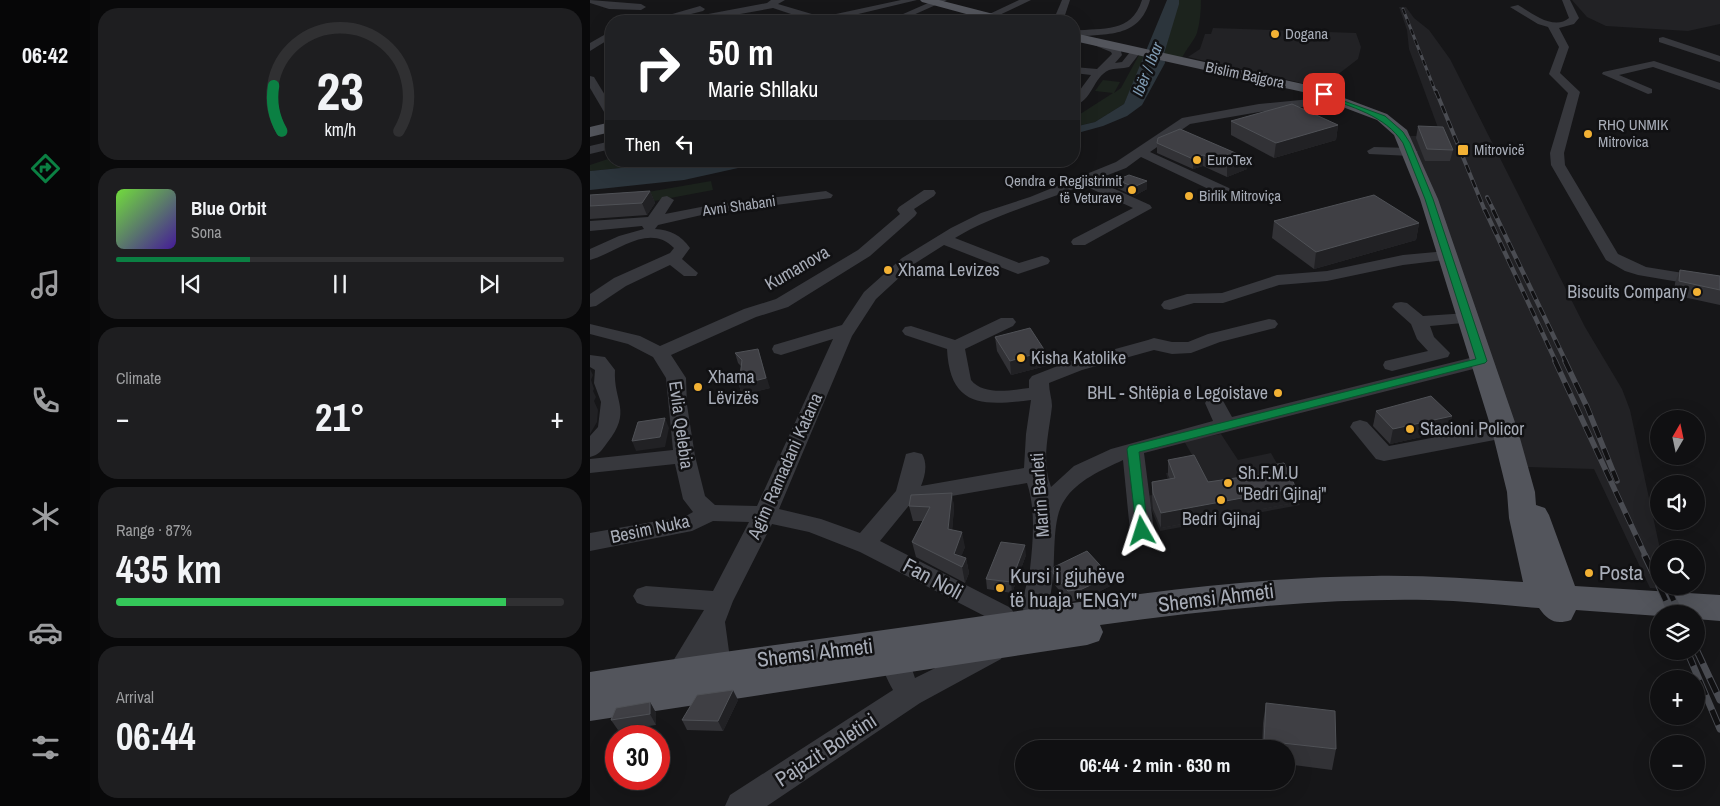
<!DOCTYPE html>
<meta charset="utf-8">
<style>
body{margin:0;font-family:"Archivo Narrow",sans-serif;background:#1e1e20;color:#f1f3f6;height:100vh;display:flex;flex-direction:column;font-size:19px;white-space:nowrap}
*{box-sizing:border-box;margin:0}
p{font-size:16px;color:#9c9d9f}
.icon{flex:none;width:28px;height:28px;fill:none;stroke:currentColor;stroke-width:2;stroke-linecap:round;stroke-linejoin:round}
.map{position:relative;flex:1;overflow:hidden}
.drawer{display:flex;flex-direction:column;gap:8px;padding:8px;background:#09090a;width:500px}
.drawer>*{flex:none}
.hud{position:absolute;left:15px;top:15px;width:475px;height:152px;border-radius:20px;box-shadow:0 5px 20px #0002,0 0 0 1px #303032;background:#202124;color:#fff;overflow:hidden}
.needle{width:32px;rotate:9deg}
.controls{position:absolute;left:1060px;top:410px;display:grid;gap:10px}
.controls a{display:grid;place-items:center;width:55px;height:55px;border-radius:50%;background:#101012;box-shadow:0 5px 20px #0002,0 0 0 1px #303032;font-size:25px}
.speed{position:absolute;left:15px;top:725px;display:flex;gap:10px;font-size:25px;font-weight:700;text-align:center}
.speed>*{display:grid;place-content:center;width:65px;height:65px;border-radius:50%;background:#101012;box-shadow:0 5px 20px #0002,0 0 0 1px #303032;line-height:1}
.speed .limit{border:8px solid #d22;background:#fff;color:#111}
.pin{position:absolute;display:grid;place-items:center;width:42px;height:42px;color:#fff;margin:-21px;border-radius:10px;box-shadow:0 2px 8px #0006}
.me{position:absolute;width:55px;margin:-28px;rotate:354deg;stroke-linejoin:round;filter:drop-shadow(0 0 4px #0008)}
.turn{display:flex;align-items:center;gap:18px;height:105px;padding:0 20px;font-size:22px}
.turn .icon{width:65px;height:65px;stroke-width:2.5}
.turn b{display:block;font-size:35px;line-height:42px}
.then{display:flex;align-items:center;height:48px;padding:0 20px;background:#0003;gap:10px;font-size:19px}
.big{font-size:38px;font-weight:700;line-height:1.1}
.drawer .card{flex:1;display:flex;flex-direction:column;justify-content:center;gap:8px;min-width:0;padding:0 18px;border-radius:20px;background:#1e1e20}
.drawer .dial{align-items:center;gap:0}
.dial svg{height:130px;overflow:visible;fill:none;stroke:#303032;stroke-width:7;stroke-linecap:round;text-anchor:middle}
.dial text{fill:#f1f3f6;stroke:none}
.song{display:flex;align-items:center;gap:15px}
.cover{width:60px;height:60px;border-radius:8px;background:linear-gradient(135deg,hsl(100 70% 55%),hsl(260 70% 35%))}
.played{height:5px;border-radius:2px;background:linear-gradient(90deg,#0b8043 30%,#303032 30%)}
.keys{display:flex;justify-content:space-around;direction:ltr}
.heat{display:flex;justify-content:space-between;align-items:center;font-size:28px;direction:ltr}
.charge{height:8px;border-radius:4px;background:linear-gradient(90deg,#34c759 87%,#303032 0)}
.trip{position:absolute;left:425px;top:740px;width:280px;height:50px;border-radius:25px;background:#101012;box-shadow:0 5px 20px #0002,0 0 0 1px #303032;font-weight:700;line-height:50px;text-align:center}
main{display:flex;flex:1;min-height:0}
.menu{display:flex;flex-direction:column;width:90px;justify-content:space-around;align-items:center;background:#060607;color:#9c9d9f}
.menu .icon{width:35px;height:35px}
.menu .selected{color:#0b8043}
.menu b{font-size:22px;color:#f1f3f6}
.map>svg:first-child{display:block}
.built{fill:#222225}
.green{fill:#1c231d}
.water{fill:#2c353c}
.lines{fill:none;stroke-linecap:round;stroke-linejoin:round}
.minor{fill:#37383d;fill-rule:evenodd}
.major{fill:#53555c;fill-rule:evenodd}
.rail-far4-casing{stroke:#4a4c52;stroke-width:3}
.rail-far3-casing{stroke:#4a4c52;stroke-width:4}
.rail-far2-casing{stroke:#4a4c52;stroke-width:4.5}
.rail-far1-casing{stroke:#4a4c52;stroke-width:5.5}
.rail-casing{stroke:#4a4c52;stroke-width:7}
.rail-far4{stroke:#111113;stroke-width:2;stroke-dasharray:5.5;stroke-linecap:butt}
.rail-far3{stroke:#111113;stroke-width:2.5;stroke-dasharray:8;stroke-linecap:butt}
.rail-far2{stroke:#111113;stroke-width:3;stroke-dasharray:9;stroke-linecap:butt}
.rail-far1{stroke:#111113;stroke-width:4;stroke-dasharray:12;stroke-linecap:butt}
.rail{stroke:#111113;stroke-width:5;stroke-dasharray:16;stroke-linecap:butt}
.wall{fill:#323236}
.shaded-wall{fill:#212124}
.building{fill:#3f3f44;stroke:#4f5156}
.route{fill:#0b8043;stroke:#07532c}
.poi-dot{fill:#f2b134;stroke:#111113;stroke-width:2}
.labels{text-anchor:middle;stroke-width:5;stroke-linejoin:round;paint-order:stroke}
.far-poi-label{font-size:15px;fill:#a8adb8;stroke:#111113;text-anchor:start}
.far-street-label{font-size:15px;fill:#a8adb8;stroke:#111113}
.far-water-label{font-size:16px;font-style:italic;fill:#7f9bb3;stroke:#111113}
.street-label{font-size:18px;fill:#a8adb8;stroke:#111113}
.poi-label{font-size:18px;fill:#a8adb8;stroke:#111113;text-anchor:start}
.near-poi-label{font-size:21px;fill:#a8adb8;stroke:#111113;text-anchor:start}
.near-street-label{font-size:21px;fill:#a8adb8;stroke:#111113}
</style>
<main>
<nav class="menu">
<b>06:42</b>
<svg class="icon selected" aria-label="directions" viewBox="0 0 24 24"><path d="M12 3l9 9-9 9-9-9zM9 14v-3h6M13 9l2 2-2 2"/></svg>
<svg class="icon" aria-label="music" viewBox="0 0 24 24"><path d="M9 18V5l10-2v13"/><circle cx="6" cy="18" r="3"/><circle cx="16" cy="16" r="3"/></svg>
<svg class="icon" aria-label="phone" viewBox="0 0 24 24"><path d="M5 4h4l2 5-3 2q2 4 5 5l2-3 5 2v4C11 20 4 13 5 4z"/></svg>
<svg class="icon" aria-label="climate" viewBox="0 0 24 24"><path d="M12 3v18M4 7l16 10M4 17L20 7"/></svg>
<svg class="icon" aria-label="car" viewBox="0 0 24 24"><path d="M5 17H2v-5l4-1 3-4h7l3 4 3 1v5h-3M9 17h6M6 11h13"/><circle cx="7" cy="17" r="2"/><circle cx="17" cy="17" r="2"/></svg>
<svg class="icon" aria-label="filters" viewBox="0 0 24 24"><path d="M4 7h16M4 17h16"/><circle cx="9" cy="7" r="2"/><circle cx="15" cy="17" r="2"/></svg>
</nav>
<section class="drawer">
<div class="card dial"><svg viewBox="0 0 100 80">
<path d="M14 69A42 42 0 1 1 86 69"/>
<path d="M14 69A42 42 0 0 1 9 41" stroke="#0b8043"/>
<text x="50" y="56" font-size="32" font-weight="700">23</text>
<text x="50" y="72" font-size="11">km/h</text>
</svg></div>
<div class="card">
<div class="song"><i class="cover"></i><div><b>Blue Orbit</b><p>Sona</p></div></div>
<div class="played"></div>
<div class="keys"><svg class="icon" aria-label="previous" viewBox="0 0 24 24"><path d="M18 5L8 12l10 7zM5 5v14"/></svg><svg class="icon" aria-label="pause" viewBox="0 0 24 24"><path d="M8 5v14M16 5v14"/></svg><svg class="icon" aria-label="next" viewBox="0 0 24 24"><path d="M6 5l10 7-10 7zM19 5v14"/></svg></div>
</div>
<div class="card"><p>Climate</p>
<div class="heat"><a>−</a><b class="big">21°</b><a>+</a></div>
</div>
<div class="card"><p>Range · 87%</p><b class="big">435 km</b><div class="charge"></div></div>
<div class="card"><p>Arrival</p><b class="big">06:44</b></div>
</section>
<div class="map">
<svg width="1130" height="806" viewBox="0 0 1130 806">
<rect width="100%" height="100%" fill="#161618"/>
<g class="built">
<path d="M982 0H1130V24L1098 31 1016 26 997 17Z"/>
<path d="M809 7H816L824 18 839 30 860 59 995 327 1032 389 1040 410 1070 549 1069 586H1085L1087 590 1060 588 1004 469 938 467 819 136H851L819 49 817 30Z"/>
<path d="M623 28 766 33 771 47 768 59 742 79 732 83H711L598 57 610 49 615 34H621Z"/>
<path d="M631 434 648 460 681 453 710 505 570 531 556 496 581 492 576 473 609 467 594 441Z"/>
</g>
<g class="green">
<path d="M589 0H611C611 11 610 22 607 33 604 41 596 49 592 58L574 54Z"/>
<path d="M549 55 554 56 553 61 534 104 505 122 484 127V118L523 93 505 91 513 80 530 82 524 93 531 88Z"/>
<path d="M21 158V161H101L0 171V165Z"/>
<path d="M121 181 123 190 59 202 58 192Z"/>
</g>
<g class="water">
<path d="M577 0H589V4L574 54 575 63 552 105 537 116 513 126 484 134V127L505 122 534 104Z"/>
<path d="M101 161H180L94 180 0 190V171Z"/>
</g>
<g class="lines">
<g class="minor">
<path d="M0 0 51 4 56 7 51 10 19 9 0 3Z"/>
<path d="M181 0H195L188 4 232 17 311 0H327L239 21H222L183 8 111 21H92L97 18 177 3Z"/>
<path d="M345 0H357L312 20 304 18Z"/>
<path d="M429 0H441L401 19 393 17Z"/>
<path d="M472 0H480L473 21H463Z"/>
<path d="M552 0H560C549 39 517 33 484 37V31C513 27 541 34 552 0Z"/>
<path d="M972 0H980L989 18 984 24 969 28 979 47 970 73 990 92 974 153 975 165 1028 254 1056 267 1130 279V289L1048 275 1035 271 1016 260 961 165 960 153 978 93 959 74 969 47 958 27 948 24 920 7 928 5C942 13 964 31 979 18Z"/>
<path d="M110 6 115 9 113 11 73 21H58Z"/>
<path d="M21 31V38L0 51V43Z"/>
<path d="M1073 37 1130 56V62L1069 42V38Z"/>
<path d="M508 40 530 48 532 55 525 63 532 62 540 52H548L549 54 539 67C533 69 524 68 519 70 503 77 502 102 484 105V98L501 75 484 73V67L507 69 522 54 521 52 504 45 503 43Z"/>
<path d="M1064 61 1130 83V90L1063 67 1029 75 1062 89V93L1058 94 1012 74 1013 72Z"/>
<path d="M0 76 4 77 21 105V118L17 117 0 88Z"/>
<path d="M751 96 755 98V102L669 112 600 124 560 152 639 188 641 191 639 194H629L551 157 536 168 505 180 560 205 562 208 495 245H483L481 242 483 239 543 208 493 185C451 203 404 214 365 238L429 263 452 256 458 258 460 261 458 264 428 274 354 245 324 264 286 299 262 336 189 509 231 519 270 533 306 491 316 454 324 452 332 454C338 464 335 476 331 486L434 468 436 434 441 400C392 406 360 407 357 349L315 335 312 331 315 327 321 326 365 340 411 318H423L426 322 423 326 375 349 381 380C394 396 421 390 439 388V380L442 376 478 362 558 340 564 338 582 342H598L618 334 679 319 685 320 688 324 685 328 630 342 601 353 582 354 564 350 492 370 459 383C459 391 462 399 462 406 459 434 451 460 461 487L484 466 521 449 623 421 615 403 618 399 625 397 632 399 642 417 892 355 899 357 901 361 899 365 554 453 564 531 560 537 552 540 544 537 540 531 533 460C512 470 487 480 474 501 461 520 466 562 462 585 460 596 460 608 454 618L445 621 436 618C428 604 438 584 440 569 443 541 446 510 437 483L321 503 290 541 421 608 425 615 421 622 412 625 270 552 219 532 182 524 143 601 135 622 141 666 134 688 124 692 114 688 110 680 113 659 98 689 88 693 78 689 74 681 77 671 114 610 56 606 47 603 43 596 47 589 56 586 123 591 159 522 123 521 102 531 0 551V533L96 516 103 512 93 499 85 464 0 473V459L83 450 76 378 63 357 38 344 0 334V324L50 336 70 346 154 309 186 299 268 250 310 214 307 210 309 207 334 190H344L346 193 344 196 324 209 327 213 325 216 280 256 198 307 166 317 81 355 96 378 97 405 105 456 115 496 125 505 167 506 243 339 191 355 184 353 182 349 184 345 252 325 274 292 312 258 361 228 391 213 440 197 526 162 592 118 669 104Z"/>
<path d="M21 141V149L0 154V146Z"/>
<path d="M784 147 821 148 828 152 821 156 779 154 777 151Z"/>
<path d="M236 191 243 195 241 198 116 214 68 225 65 229C80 230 91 235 100 248L92 259 108 273 106 276H94L80 265 36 286 6 306 0 307V294L24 278 80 253 84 248C59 222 26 253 0 260V249L29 236 54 229 52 226 0 231V221L58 217 72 197 77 196 84 200 75 214 116 206Z"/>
<path d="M857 251 865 256 863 259 813 265 737 281 689 285 633 303H604L580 310 574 309 571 305 574 301 597 294 632 293 687 275 737 271 813 255Z"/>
<path d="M811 302 817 303 833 316 878 313 884 314 887 318 884 322 840 326 844 337 860 353 858 357 802 371 795 369 793 365 795 361 838 351 827 339 821 324 802 307 805 303Z"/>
<path d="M0 355 15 357 25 370C23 402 43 411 17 443 12 450 9 455 0 457V436L8 427 11 402 4 383 5 370 0 367Z"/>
<path d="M770 420 777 422 799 446 915 424 922 426 925 431 922 436 915 438 794 461 786 459 760 427 763 422Z"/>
<path d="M303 637 312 640 325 678 402 640 411 643 415 651 411 659 330 703 177 806H135L140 795 303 690C295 675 285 657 294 640Z"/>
</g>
<g class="major">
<path d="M330 0H349L419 18 421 21H402L332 2Z"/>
<path d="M484 33 722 86 797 114 817 130 848 199 928 431 945 492 946 505 955 508 959 515 985 586 1130 595V621L1106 619V614H1069V616L986 610 981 620C966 625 958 621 949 608 913 605 876 601 839 600 729 598 619 610 510 625L513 632 509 641 497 645 0 721V672C117 653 234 639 351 622 494 602 638 577 783 576 833 575 883 579 933 582L919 518 917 492 902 431 830 199 804 135 787 120 713 92 484 41Z"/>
<path d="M21 122V132L0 137V127Z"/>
</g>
<g class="rail-far4-casing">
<path id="rail-far4" d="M813 9 846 93"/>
</g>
<g class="rail-far3-casing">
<g id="rail-far3">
<path d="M846 91 895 211"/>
<path d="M897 197 904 211"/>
</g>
</g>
<g class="rail-far2-casing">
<g id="rail-far2">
<path d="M895 210 966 362"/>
<path d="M903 210 976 362"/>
</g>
</g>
<g class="rail-far1-casing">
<g id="rail-far1">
<path d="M965 361 1056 557"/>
<path d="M975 361 997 407 1027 481"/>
</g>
</g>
<g class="rail-casing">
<g id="rail">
<path d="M1055 556 1069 585"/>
<path d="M1069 586 1082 614"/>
<path d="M1077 586 1090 614"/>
<path d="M1106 649 1130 700"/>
<path d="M1097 651 1130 729"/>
</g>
</g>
<use href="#rail-far4" class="rail-far4"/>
<use href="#rail-far3" class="rail-far3"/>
<use href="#rail-far2" class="rail-far2"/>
<use href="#rail-far1" class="rail-far1"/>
<use href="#rail" class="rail"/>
</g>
<g class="wall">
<path d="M641 121 748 125 746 140 684 158 641 135Z"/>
<path d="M828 126 863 150 860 161H835L826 138Z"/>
<path d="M567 143 657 158V169L637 177 613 166 603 169 567 153Z"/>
<path d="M527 180 557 189 544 196 527 188Z"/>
<path d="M60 191 65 203 57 215 0 219V195Z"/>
<path d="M684 221 829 223 826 240 724 269 682 238Z"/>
<path d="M1090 270 1130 276V305L1084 295 1085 283Z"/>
<path d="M405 337 455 351 456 366 421 375 407 351Z"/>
<path d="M145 353 180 388 152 395 149 385 151 366 148 363Z"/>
<path d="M786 411 862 416 858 431 800 444 783 426Z"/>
<path d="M578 460 618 482 669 475 670 467 704 503 571 528 563 509 562 498V482L580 479 578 475Z"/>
<path d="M362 493 364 508 362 530 375 547 371 556 376 558 379 573 375 583 326 557 322 542 333 521H323L319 506Z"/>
<path d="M436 555 422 593 397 589 396 579Z"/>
<path d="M463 573 520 576V586L493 600 479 602 464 584Z"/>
<path d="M148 700 133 731 97 730 92 720Z"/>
<path d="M60 702 66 713V725L28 730 21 720Z"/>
<path d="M676 703 746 749 742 770 696 764V749H672L673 723Z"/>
</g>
<g class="shaded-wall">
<path d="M748 125 746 140 684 158 686 143Z"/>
<path d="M613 155V166L603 169V159Z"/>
<path d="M657 158V169L637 177V166Z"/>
<path d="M557 181V189L544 196V187Z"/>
<path d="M60 191 65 203 57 215 52 203Z"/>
<path d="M829 223 826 240 724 269 726 252Z"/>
<path d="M168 349 180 388 152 395 149 385Z"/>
<path d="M455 351 456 366 421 375 420 361Z"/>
<path d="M0 369 3 375 1 380 4 389 3 391 6 397 4 401 8 410 7 422 0 434Z"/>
<path d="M862 416 858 431 800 444 803 429Z"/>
<path d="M75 418 79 428 75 447 46 451 42 441Z"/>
<path d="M706 488 704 503 571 528V513Z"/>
<path d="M362 493 364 508 361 545 358 529Z"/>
<path d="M372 532 375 547 368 565 364 554Z"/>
<path d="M435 545 436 555 422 593 421 582Z"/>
<path d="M376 558 379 573 375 583 372 567Z"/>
<path d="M520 576V586L493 600 492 589Z"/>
<path d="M143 690 148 700 133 731 128 721Z"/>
<path d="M60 702 66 713V725L60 714Z"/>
</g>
<g class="building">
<path d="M702 104 748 125 686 143 641 121Z"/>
<path d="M828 126 853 127 863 150 837 149Z"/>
<path d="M590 129 657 158 637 166 613 155 603 159 567 143 568 138Z"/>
<path d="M539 175 557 181 544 187 527 180Z"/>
<path d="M60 191 52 203 0 206V195Z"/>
<path d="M784 195 829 223 726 252 684 221Z"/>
<path d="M1090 270 1130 276V290L1089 281Z"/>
<path d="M440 328 455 351 420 361 405 337Z"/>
<path d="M168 349 176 378 149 385 152 360 145 353Z"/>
<path d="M841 396 862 416 803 429 786 411Z"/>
<path d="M75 418 70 437 42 441 48 422Z"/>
<path d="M604 455 618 482 673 474 670 467 694 463 706 488 571 513 563 493 562 482 585 478 578 460Z"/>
<path d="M362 493 358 529 372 532 364 554 376 558 372 567 322 542 340 507 319 506 321 495Z"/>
<path d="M411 542 435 545 421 582 396 579Z"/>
<path d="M497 551 520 576 492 589 478 591 463 573 464 567Z"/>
<path d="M143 690 128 721 92 720 107 695Z"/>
<path d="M60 702V714L21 720 26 708Z"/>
<path d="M676 703 745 711 746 749 674 741Z"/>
</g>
<path class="route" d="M732 93 795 116 813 132 820 143 843 199 897 361 895 363 549 452 558 531 552 536 547 535 537 449 539 446 886 359 835 199 813 143C795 115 761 107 732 96Z"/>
<g class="poi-dot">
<circle cx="685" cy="34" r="5"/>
<circle cx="998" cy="134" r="5"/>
<rect x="867" y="144" width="12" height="12" rx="2.5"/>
<circle cx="607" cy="160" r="5"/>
<circle cx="542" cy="190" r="5"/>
<circle cx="599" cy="196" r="5"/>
<circle cx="298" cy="270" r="5"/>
<circle cx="1107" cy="292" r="5"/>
<circle cx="431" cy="358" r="5"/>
<circle cx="108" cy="387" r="5"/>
<circle cx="688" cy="393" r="5"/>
<circle cx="820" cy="429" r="5"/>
<circle cx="638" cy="483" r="5"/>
<circle cx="631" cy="500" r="5"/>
<circle cx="999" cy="573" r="5"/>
<circle cx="410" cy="588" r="5"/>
</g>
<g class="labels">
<g class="far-poi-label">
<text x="695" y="39">Dogana</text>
<text x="1008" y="130">RHQ UNMIK<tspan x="1008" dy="17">Mitrovica</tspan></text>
<text x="884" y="155">Mitrovicë</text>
<text x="617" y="165">EuroTex</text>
<text x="532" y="186" text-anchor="end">Qendra e Regjistrimit<tspan x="532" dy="17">të Veturave</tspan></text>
<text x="609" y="201">Birlik Mitroviça</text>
</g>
<g class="far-street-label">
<text transform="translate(655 75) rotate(12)" y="5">Bislim Bajgora</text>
<text transform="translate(149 206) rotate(-8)" y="5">Avni Shabani</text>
</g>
<g class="far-water-label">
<text transform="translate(557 69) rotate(-68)" y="6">Ibër / Ibar</text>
</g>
<g class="street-label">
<text transform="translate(207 268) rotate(-30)" y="6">Kumanova</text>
<text transform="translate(91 425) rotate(82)" y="6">Evlia Qelebia</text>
<text transform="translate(195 466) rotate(-66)" y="6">Agim Ramadani Katana</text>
<text transform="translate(450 495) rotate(-94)" y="6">Marin Barleti</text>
<text transform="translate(60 529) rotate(-12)" y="6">Besim Nuka</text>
</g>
<g class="poi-label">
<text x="308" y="276">Xhama Levizes</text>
<text x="1097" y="298" text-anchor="end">Biscuits Company</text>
<text x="441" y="364">Kisha Katolike</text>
<text x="118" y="383">Xhama<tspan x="118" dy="21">Lëvizës</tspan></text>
<text x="678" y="399" text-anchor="end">BHL - Shtëpia e Legoistave</text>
<text x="830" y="435">Stacioni Policor</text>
<text x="648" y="479">Sh.F.M.U<tspan x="648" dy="21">"Bedri Gjinaj"</tspan></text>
<text x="631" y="525" text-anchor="middle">Bedri Gjinaj</text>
</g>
<g class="near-poi-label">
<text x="1009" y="580">Posta</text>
<text x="420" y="583">Kursi i gjuhëve<tspan x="420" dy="24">të huaja "ENGY"</tspan></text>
</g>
<g class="near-street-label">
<text transform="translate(343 579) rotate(28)" y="7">Fan Noli</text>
<text transform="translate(626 598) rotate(-7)" y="7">Shemsi Ahmeti</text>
<text transform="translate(225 653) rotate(-7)" y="7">Shemsi Ahmeti</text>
<text transform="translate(236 750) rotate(-33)" y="7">Pajazit Boletini</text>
</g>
</g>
</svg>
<div class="controls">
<a><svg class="needle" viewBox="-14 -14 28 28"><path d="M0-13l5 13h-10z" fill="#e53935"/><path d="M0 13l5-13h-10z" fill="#9c9d9f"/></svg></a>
<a><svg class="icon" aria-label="sound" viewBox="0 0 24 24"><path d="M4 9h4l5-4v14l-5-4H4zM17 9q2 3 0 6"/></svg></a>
<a><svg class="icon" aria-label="search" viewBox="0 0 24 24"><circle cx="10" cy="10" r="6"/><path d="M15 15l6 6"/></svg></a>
<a><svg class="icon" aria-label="layers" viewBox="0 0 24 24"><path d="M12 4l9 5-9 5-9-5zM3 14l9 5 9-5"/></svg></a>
<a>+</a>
<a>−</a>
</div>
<div class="speed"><div class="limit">30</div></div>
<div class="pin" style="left:734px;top:94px;background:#d93025"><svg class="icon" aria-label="arrive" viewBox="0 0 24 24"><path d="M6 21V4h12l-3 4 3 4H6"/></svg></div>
<svg class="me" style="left:552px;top:531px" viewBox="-20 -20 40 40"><path d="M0-17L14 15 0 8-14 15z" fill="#0b8043" stroke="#fff" stroke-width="4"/></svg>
<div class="trip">06:44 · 2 min · 630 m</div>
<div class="hud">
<div class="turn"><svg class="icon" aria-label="right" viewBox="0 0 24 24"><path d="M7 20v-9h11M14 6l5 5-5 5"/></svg><div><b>50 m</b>Marie Shllaku</div></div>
<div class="then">Then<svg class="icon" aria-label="left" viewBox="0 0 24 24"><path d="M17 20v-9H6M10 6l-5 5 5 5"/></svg></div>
</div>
</div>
</main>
